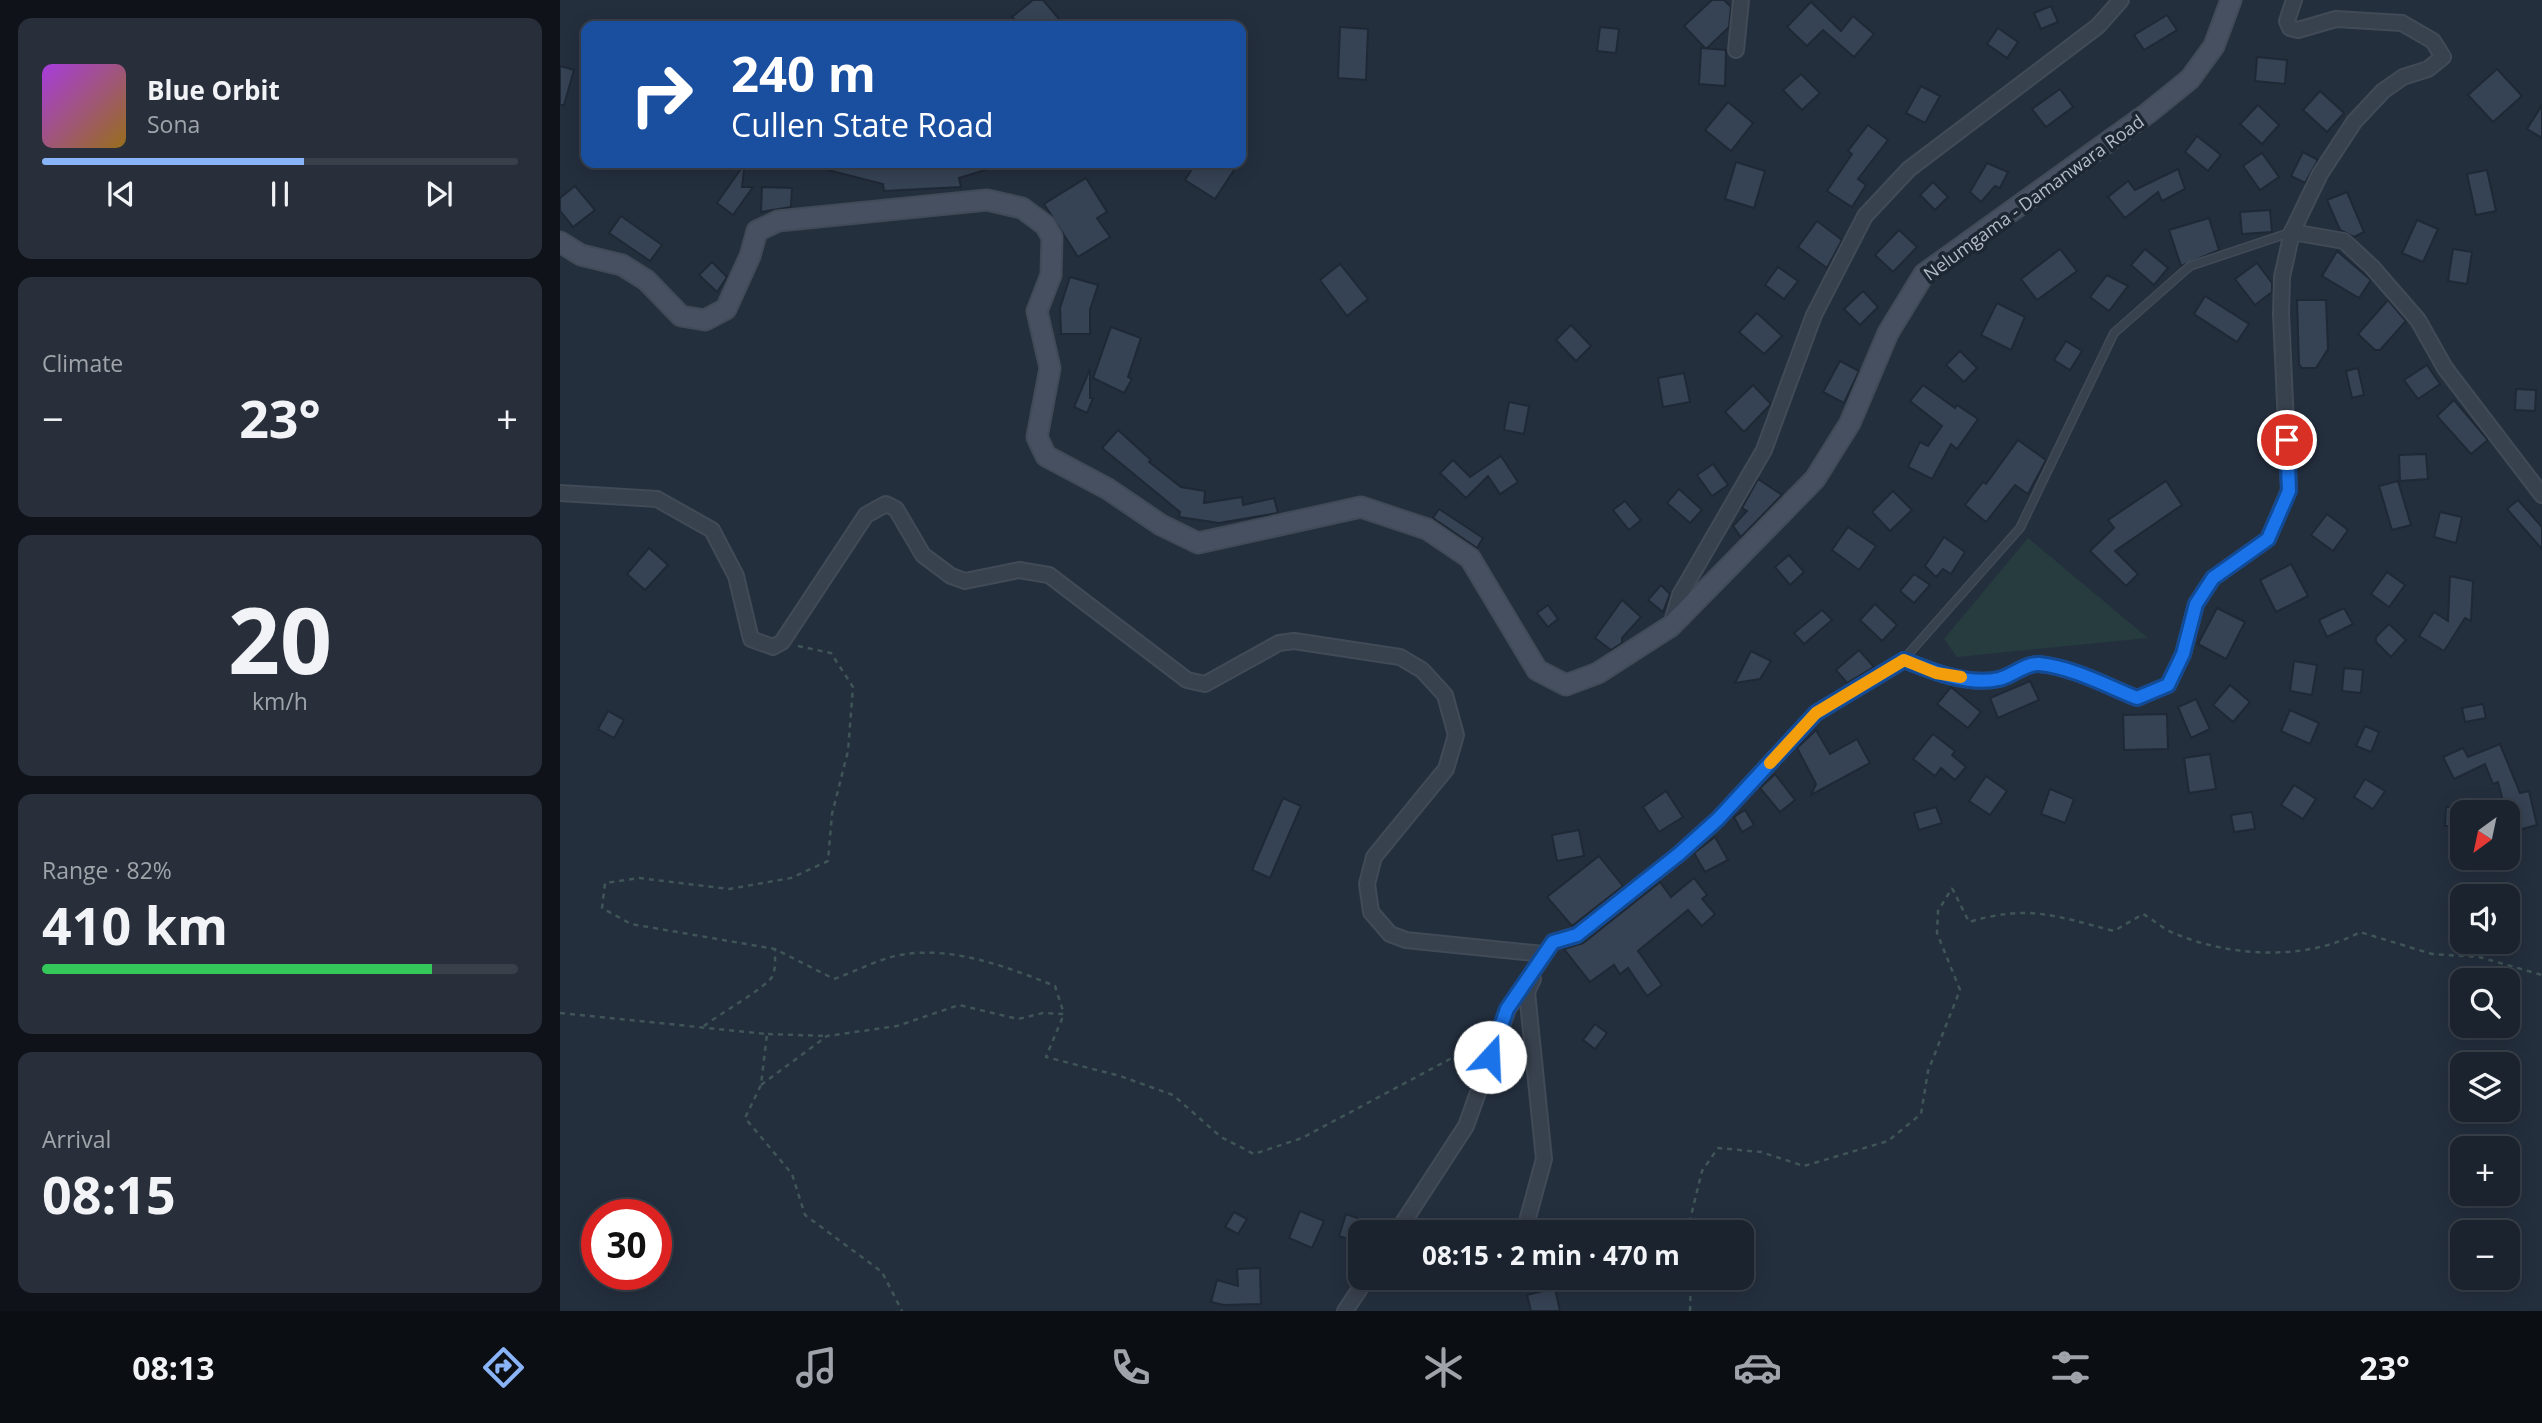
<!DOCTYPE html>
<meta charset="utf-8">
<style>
body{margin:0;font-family:"Open Sans",sans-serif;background:#282f3a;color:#f1f3f6;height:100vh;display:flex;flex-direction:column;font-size:26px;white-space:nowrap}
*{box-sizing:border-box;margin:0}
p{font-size:23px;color:#a0a4aa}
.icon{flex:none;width:38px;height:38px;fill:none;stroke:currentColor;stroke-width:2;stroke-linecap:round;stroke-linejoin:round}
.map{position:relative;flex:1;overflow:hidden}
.sheet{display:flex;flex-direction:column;gap:18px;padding:18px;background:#0f1319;width:560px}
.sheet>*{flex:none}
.banner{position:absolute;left:21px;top:21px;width:665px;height:147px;border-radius:14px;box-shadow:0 4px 18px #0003,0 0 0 2px #39404a;background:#1a4fa0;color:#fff;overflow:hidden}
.needle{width:46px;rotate:213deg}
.fabs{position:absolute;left:1890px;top:800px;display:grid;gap:14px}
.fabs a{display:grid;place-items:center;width:70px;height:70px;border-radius:14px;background:#1b232e;box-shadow:0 4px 18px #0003,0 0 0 2px #39404a;font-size:35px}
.speed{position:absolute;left:21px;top:1199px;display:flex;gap:14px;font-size:35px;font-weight:700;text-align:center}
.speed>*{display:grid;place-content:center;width:91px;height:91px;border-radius:50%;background:#1b232e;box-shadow:0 4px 18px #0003,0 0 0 2px #39404a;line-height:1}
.speed .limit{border:10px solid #d22;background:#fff;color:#111}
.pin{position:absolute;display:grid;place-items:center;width:60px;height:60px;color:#fff;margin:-30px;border:4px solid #fff;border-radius:50%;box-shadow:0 2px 7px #0007}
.me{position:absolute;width:77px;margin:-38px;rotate:20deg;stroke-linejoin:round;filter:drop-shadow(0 0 5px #0008)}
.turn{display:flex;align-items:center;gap:24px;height:147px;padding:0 35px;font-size:32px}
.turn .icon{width:91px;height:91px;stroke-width:2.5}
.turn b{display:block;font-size:49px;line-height:60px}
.big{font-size:52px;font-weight:700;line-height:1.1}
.sheet .card{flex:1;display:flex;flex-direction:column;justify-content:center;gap:10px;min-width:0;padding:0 24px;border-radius:14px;background:#282f3a}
.sheet .dial{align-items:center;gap:0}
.dial b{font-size:91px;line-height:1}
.song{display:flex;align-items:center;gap:21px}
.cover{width:84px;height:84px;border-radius:10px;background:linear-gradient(135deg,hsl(280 70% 55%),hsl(40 70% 35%))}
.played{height:7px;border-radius:4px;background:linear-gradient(90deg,#8ab4f8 55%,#39404a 55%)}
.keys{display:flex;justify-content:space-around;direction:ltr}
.heat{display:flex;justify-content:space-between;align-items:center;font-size:38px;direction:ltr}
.charge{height:10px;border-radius:5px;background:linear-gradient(90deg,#34c759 82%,#39404a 0)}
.trip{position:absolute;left:788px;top:1220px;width:406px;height:70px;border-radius:14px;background:#1b232e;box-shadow:0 4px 18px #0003,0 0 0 2px #39404a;font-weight:700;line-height:70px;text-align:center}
.dock{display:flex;height:112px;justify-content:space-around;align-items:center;background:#0b0e12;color:#a0a4aa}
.dock .icon{width:49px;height:49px}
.dock .current{color:#8ab4f8}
.dock b{font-size:32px;color:#f1f3f6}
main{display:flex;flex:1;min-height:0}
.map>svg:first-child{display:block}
.green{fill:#263c3f}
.building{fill:#364354;stroke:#1f2835;stroke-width:2}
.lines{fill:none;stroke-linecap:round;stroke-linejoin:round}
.lane-casing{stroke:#414a57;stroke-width:10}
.street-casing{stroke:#414a57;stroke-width:18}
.secondary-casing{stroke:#414a57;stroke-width:23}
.path{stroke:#3f5557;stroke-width:2.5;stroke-dasharray:5 5;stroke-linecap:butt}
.lane{stroke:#38414e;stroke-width:7}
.street{stroke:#38414e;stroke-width:14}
.secondary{stroke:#465061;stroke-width:19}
.route-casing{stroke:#114b97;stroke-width:18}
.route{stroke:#1a73e8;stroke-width:12}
.slow{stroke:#f59e0b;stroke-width:12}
.labels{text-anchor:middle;stroke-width:7;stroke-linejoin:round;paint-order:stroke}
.street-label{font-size:18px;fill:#b4bcc9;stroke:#1d2633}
</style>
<main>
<section class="sheet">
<div class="card">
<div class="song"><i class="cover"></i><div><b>Blue Orbit</b><p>Sona</p></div></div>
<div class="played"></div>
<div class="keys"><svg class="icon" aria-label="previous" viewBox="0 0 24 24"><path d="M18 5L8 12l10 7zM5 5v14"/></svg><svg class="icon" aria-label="pause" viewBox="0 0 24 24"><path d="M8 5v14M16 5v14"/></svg><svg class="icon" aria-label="next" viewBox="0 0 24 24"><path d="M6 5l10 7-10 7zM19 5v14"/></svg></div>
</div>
<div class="card"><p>Climate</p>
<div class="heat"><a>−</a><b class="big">23°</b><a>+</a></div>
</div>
<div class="card dial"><b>20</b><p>km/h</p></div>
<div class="card"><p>Range · 82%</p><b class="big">410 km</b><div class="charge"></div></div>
<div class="card"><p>Arrival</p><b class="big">08:15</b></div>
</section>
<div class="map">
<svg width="1982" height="1311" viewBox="0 0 1982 1311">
<rect width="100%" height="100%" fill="#242f3e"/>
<path class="green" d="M1468 538 1588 638 1397 657 1384 639Z"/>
<g class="building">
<path d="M473 0H483L505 26H460L452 17Z"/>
<path d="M1152 0H1164L1171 7 1169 27 1146 49 1124 26Z"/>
<path d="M1251 2 1281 31 1293 16 1314 34 1294 57 1263 30 1247 46 1227 27Z"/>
<path d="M1491 6 1498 22 1481 29 1474 13Z"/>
<path d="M1607 15 1617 30 1584 50 1574 35Z"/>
<path d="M780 27 808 29 806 80 778 78Z"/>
<path d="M1040 27 1059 29 1056 53 1037 51Z"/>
<path d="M1438 28 1458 42 1447 58 1427 44Z"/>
<path d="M1141 48 1166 50 1165 86 1139 84Z"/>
<path d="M1697 57 1727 60 1725 84 1695 81Z"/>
<path d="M0 66 14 70 4 105H0Z"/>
<path d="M1937 69 1962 96 1933 122 1908 95Z"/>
<path d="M1241 74 1260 93 1242 110 1223 90Z"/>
<path d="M1361 86 1380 96 1365 123 1346 113Z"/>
<path d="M1500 89 1513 107 1486 127 1472 109Z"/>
<path d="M1760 91 1784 113 1767 132 1743 110Z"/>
<path d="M1168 102 1193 123 1171 151 1145 130Z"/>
<path d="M1698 105 1719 125 1702 144 1680 124Z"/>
<path d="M1982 105V138L1967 129Z"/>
<path d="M1308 125 1328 140 1298 179 1306 185 1292 207 1267 191 1292 154 1288 151Z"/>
<path d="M1637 136 1661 155 1648 171 1625 152Z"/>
<path d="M1743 152 1758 160 1745 183 1731 176Z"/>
<path d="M1702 153 1719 177 1700 190 1683 166Z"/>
<path d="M1176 162 1205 171 1194 208 1165 199Z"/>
<path d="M185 163 182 187H193L173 215 157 203Z"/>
<path d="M256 163H438V166L399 178 401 187 324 191 323 184 256 167Z"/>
<path d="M636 163H662L674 170 655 199 625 180Z"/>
<path d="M1427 163 1448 172 1440 188 1435 186 1421 202 1410 192Z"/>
<path d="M1618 169 1625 189 1602 201 1598 192 1565 218 1548 197 1568 181 1575 190Z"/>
<path d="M1927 170 1936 211 1916 215 1907 174Z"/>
<path d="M526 178 547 212 537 218 550 237 518 257 484 204Z"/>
<path d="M1373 182 1388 197 1375 210 1360 195Z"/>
<path d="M15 186 35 210 13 227 0 211V198Z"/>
<path d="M202 187 232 188 231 207 201 212Z"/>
<path d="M1787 192 1804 232 1794 237 1780 230 1767 200Z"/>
<path d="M1710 210 1712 232 1682 234 1680 212Z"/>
<path d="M61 216 102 245 90 261 49 233Z"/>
<path d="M1649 218 1659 250 1621 266 1609 230Z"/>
<path d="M1857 220 1878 229 1863 262 1842 253Z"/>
<path d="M1257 221 1282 240 1267 268 1238 247Z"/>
<path d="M1339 230 1357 247 1333 272 1315 255Z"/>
<path d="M1500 249 1517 271 1477 300 1461 279Z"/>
<path d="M1585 249 1608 268 1594 285 1571 265Z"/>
<path d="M1893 249 1912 252 1907 284 1888 281Z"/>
<path d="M1777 251 1811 280 1799 298 1762 276Z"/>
<path d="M152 262 167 277 157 292 139 275Z"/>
<path d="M1697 263 1712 283V292L1695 305 1675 279Z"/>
<path d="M780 264 808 299 787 316 760 280Z"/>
<path d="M1218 267 1238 281 1224 299 1205 285Z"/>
<path d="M1547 275 1568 286 1549 311 1530 297Z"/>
<path d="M510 277 538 285 530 310V334H501L500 308Z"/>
<path d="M1303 291 1318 307 1300 325 1284 309Z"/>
<path d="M1645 296 1689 324 1677 342 1634 314Z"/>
<path d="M1737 300H1766L1768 349 1756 368H1742L1739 364Z"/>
<path d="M1828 300 1846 321 1820 350H1815L1798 334Z"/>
<path d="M1437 303 1465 317 1451 350 1421 335Z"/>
<path d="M1197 313 1222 336 1204 354 1179 332Z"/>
<path d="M1011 325 1031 346 1016 361 996 340Z"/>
<path d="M551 327 581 338 568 377 572 379 564 393 533 378Z"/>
<path d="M1506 341 1522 351 1510 370 1494 360Z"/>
<path d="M1400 351 1417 368 1404 382 1386 365Z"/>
<path d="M1280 361 1299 371 1284 403 1263 392Z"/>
<path d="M1867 365 1880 384 1858 399 1844 380Z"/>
<path d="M1798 368 1804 395 1792 398 1786 371Z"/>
<path d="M530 369V398H533L527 413 514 407Z"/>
<path d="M1124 373 1130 402 1103 407 1098 378Z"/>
<path d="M1193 385 1211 404 1184 432 1165 412Z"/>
<path d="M1363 385 1395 408 1397 405 1418 419 1397 449 1391 444 1372 479 1348 467 1360 442 1368 446 1382 426 1350 401Z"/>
<path d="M1956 389 1976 390 1975 411 1955 410Z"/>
<path d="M1894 400 1928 440 1911 454 1877 416Z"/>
<path d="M949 402 969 406 964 434 944 430Z"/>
<path d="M558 430 591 460 589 462 621 487 645 491 644 503 682 497 683 505 714 498 718 513 659 523 619 517 620 512 542 448Z"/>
<path d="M1458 440 1486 460 1468 494 1455 485 1426 522 1405 505 1423 482 1426 484Z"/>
<path d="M1866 454 1868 479 1840 481 1839 455Z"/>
<path d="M941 456 958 482 940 494 928 476 906 498 880 473 893 460 910 477Z"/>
<path d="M1153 464 1168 485 1152 496 1137 475Z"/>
<path d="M1198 479 1222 495 1181 537 1173 526 1187 511 1182 508Z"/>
<path d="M1606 481 1622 505 1555 551 1578 574 1566 586 1530 551 1554 528 1548 520Z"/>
<path d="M1838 481 1851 525 1832 530 1819 486Z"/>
<path d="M1119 489 1142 510 1130 523 1107 503Z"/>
<path d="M1333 491 1352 510 1330 531 1312 512Z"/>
<path d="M1958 500 1982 527V549L1947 509Z"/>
<path d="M1065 501 1081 520 1069 530 1053 510Z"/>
<path d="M879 509 923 538 917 548 873 518Z"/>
<path d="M1880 512 1902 517 1896 543 1874 537Z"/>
<path d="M1767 514 1788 530 1773 551 1751 535Z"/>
<path d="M1288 527 1316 546 1299 570 1272 550Z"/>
<path d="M1384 537 1405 552 1391 574 1383 569 1376 577 1365 566Z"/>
<path d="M89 548 108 565 85 590 67 574Z"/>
<path d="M1229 555 1244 572 1230 585 1215 567Z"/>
<path d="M1731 564 1748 596 1716 612 1700 580Z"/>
<path d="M1827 572 1845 585 1829 607 1811 594Z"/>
<path d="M1354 574 1370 585 1354 603 1340 591Z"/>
<path d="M1890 576 1913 581 1911 621 1905 618 1884 651 1859 636 1874 612 1888 621Z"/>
<path d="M1101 585 1110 594 1103 612 1088 600Z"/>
<path d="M1062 600 1081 617 1062 638V643L1051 650 1035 638Z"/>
<path d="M1315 604 1337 625 1322 641 1300 620Z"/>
<path d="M988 605 998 619 988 627 977 613Z"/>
<path d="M1657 608 1685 622 1666 659 1638 644Z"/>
<path d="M1784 608 1793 624 1767 637 1759 620Z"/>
<path d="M1262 610 1272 620 1244 644 1234 633Z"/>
<path d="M1829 624 1846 640 1831 657 1816 642V637Z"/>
<path d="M1299 650 1314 667 1287 683 1276 670Z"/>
<path d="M1191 651 1211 661 1200 679 1175 683Z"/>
<path d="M1734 661 1757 665 1752 695 1730 691Z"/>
<path d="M1784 668 1803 670 1801 693 1782 691Z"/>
<path d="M1470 681 1479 700 1438 718 1430 698Z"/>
<path d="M1670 685 1690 702 1673 722 1653 705Z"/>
<path d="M1391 687 1421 712 1408 728 1377 704Z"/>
<path d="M1636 699 1650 729 1631 738 1618 707Z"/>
<path d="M1923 704 1926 718 1905 722 1902 708Z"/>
<path d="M1730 710 1759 723 1750 744 1721 731Z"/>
<path d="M48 711 64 720 54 738 38 729Z"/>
<path d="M1607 714 1608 749 1564 750 1563 715Z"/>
<path d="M1805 726 1819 732 1811 752 1796 746Z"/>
<path d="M1256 730 1270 754 1297 739 1310 763 1251 795 1256 784 1237 748Z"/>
<path d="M1373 734 1395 751 1392 755 1406 767 1395 780 1381 768 1375 776 1353 759Z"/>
<path d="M1940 744 1960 793 1969 791 1977 825 1951 832 1938 782 1933 784 1925 764 1894 779 1883 757 1903 748 1908 757Z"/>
<path d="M1650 754 1656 789 1629 793 1624 758Z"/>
<path d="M1215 774 1235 800 1220 812 1200 788Z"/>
<path d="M1426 776 1447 791 1430 815 1409 801Z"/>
<path d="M1805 779 1825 791 1813 809 1794 797Z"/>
<path d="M1734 785 1756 799 1743 819 1721 805Z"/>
<path d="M1490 789 1514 799 1505 823 1481 814Z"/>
<path d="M1106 791 1123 817 1099 832 1083 807Z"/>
<path d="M723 798 741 806 710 878 692 870Z"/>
<path d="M1376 807 1382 823 1359 830 1354 813Z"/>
<path d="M1886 807H1902V826H1885Z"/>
<path d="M1185 810 1194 825 1182 832 1174 817Z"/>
<path d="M1692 812 1695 829 1674 832 1671 815Z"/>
<path d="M1019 830 1024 856 997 861 992 835Z"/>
<path d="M1155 837 1168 860 1145 872 1134 853Z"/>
<path d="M1039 856 1063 886 1012 926 987 897Z"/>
<path d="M1134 878 1147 895 1142 899 1155 914 1142 926 1128 910 1078 951 1102 985 1087 996 1068 968 1060 974 1054 965 1030 982 1004 949 1023 943 1100 882 1111 897Z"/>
<path d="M1035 1024 1047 1033 1035 1049 1023 1040Z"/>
<path d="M947 1040 959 1043 955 1063 940 1060Z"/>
<path d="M740 1211 764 1221 752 1248 729 1238Z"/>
<path d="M674 1212 687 1219 678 1234 665 1227Z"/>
<path d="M786 1214 828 1229 827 1232H800V1243L779 1236Z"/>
<path d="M700 1268 701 1304 664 1305 651 1302 657 1280 678 1286 677 1269Z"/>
<path d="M995 1288 1000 1311H971L967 1295Z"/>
</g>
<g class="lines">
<g class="lane-casing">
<path id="lane" d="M1344 659 1460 528 1554 333 1630 266 1732 232"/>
</g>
<g class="street-casing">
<g id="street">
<path d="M1176 50 1181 0"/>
<path d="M1732 232 1784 241 1812 267 1858 320 1885 368 1982 495"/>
<path d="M0 493 97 499 152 530 176 576 191 639 213 647 222 642 306 515 326 504 336 509 363 555 391 576 405 581 459 570 489 575 627 680 645 684 719 643 734 641 840 657 862 670 885 695 896 735 886 769 814 857 807 884 811 912 830 934 846 940 983 954 981 960"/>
<path d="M1111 625 1120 595 1204 450 1254 315 1305 216 1349 169 1538 26 1561 0"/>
<path d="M837 1232 906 1126 948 1009 993 942 1017 935 1119 854 1158 819 1256 713 1344 660C1371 671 1408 686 1439 679 1452 676 1466 663 1479 664 1512 667 1547 686 1577 698L1608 685 1623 654 1636 604 1653 578 1708 539 1729 490 1721 314 1722 277 1732 232 1760 174 1794 122 1823 91 1843 77 1868 69 1883 57 1873 41 1842 23 1776 19 1738 30 1730 28 1727 21 1734 0"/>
<path d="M964 1232 984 1159 967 992 973 979"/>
<path d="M785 1311 807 1278"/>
</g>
</g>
<g class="secondary-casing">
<path id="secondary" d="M0 242 21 255 62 265 86 280 121 316 145 320 166 309 190 256 197 231 218 221 427 200 462 208 485 225 492 237 491 275 477 311 490 368 477 437 486 456 548 489 601 525 638 543 801 507 867 529 910 558 977 670 1006 685 1038 673 1111 626 1255 479 1290 423 1328 333 1364 274 1588 113 1630 79 1654 46 1671 0"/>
</g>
<g class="path">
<path d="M238 646 271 653 293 687 288 751 272 814 268 861 231 878 169 889 79 878 45 883 42 908 71 924 215 949 274 979C297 971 322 957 346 954 396 947 450 968 495 986L504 1014"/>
<path d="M1392 888 1409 922C1470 904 1495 916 1554 931L1583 914C1594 920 1604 930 1616 934 1670 957 1748 961 1800 932L1872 954 1919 957 1982 975"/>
<path d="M0 1013 207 1034 201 1085 185 1118 232 1174 245 1215 322 1272 342 1311"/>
<path d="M144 1026C158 1015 205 988 212 977 216 970 215 957 215 949"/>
<path d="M208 1034 267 1036"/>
<path d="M201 1085 267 1036 337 1026 399 1005 458 1019 483 1013 504 1014 486 1057 560 1076 613 1095 661 1137 694 1154 742 1138 920 1043"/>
<path d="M1127 1232 1142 1171 1158 1148 1201 1152 1244 1166 1328 1141 1361 1114 1368 1071 1400 990 1377 933 1378 911 1392 888"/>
<path d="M1130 1311 1131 1278"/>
</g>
<use href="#lane" class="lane"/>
<use href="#street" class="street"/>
<use href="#secondary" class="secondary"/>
</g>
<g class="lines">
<g class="route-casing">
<path id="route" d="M930 1057 947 1009 993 942 1017 935 1119 854 1158 819 1256 713 1344 660C1371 671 1408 686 1439 679 1452 676 1466 663 1479 664 1512 667 1547 686 1577 698L1608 685 1623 654 1636 604 1653 578 1708 539 1729 491 1727 440"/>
</g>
<use href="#route" class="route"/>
<path class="slow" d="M1210 763 1256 713 1344 660 1376 673 1401 677"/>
</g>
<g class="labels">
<g class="street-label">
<text transform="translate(1474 198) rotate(-36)" y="6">Nelumgama - Damanwara Road</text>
</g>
</g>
</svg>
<div class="fabs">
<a><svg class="needle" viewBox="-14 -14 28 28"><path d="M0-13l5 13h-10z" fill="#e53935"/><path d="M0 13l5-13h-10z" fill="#a0a4aa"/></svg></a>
<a><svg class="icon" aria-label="sound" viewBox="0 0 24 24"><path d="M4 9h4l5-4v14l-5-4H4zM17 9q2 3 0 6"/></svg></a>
<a><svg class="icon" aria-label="search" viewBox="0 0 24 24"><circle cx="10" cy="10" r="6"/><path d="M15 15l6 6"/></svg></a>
<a><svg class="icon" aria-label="layers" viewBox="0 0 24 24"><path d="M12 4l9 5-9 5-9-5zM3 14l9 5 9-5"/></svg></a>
<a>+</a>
<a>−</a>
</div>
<div class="speed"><div class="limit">30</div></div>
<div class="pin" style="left:1727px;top:440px;background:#d93025"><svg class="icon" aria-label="arrive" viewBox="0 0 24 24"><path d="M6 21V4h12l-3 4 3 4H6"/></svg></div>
<svg class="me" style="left:930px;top:1057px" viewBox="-20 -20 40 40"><circle r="19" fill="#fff"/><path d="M0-13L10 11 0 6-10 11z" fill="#1a73e8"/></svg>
<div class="trip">08:15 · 2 min · 470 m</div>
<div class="banner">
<div class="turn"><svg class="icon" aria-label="right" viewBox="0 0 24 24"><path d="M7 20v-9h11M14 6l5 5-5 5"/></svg><div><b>240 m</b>Cullen State Road</div></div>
</div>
</div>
</main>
<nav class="dock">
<b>08:13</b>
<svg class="icon current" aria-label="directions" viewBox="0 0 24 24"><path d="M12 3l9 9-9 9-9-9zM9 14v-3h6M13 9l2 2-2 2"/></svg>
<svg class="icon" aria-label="music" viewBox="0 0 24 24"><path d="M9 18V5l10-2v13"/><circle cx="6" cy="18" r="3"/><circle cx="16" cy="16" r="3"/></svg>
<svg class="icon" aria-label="phone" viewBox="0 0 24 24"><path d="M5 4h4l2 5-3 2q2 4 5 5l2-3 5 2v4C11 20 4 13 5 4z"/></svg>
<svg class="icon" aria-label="climate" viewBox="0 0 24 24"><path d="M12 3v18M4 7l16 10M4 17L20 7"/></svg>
<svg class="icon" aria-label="car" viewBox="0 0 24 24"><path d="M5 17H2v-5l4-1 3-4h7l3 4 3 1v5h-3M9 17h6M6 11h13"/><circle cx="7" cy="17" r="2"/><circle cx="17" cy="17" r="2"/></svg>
<svg class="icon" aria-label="filters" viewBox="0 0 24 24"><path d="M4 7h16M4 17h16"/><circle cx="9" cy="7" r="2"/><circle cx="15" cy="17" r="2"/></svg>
<b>23°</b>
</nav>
